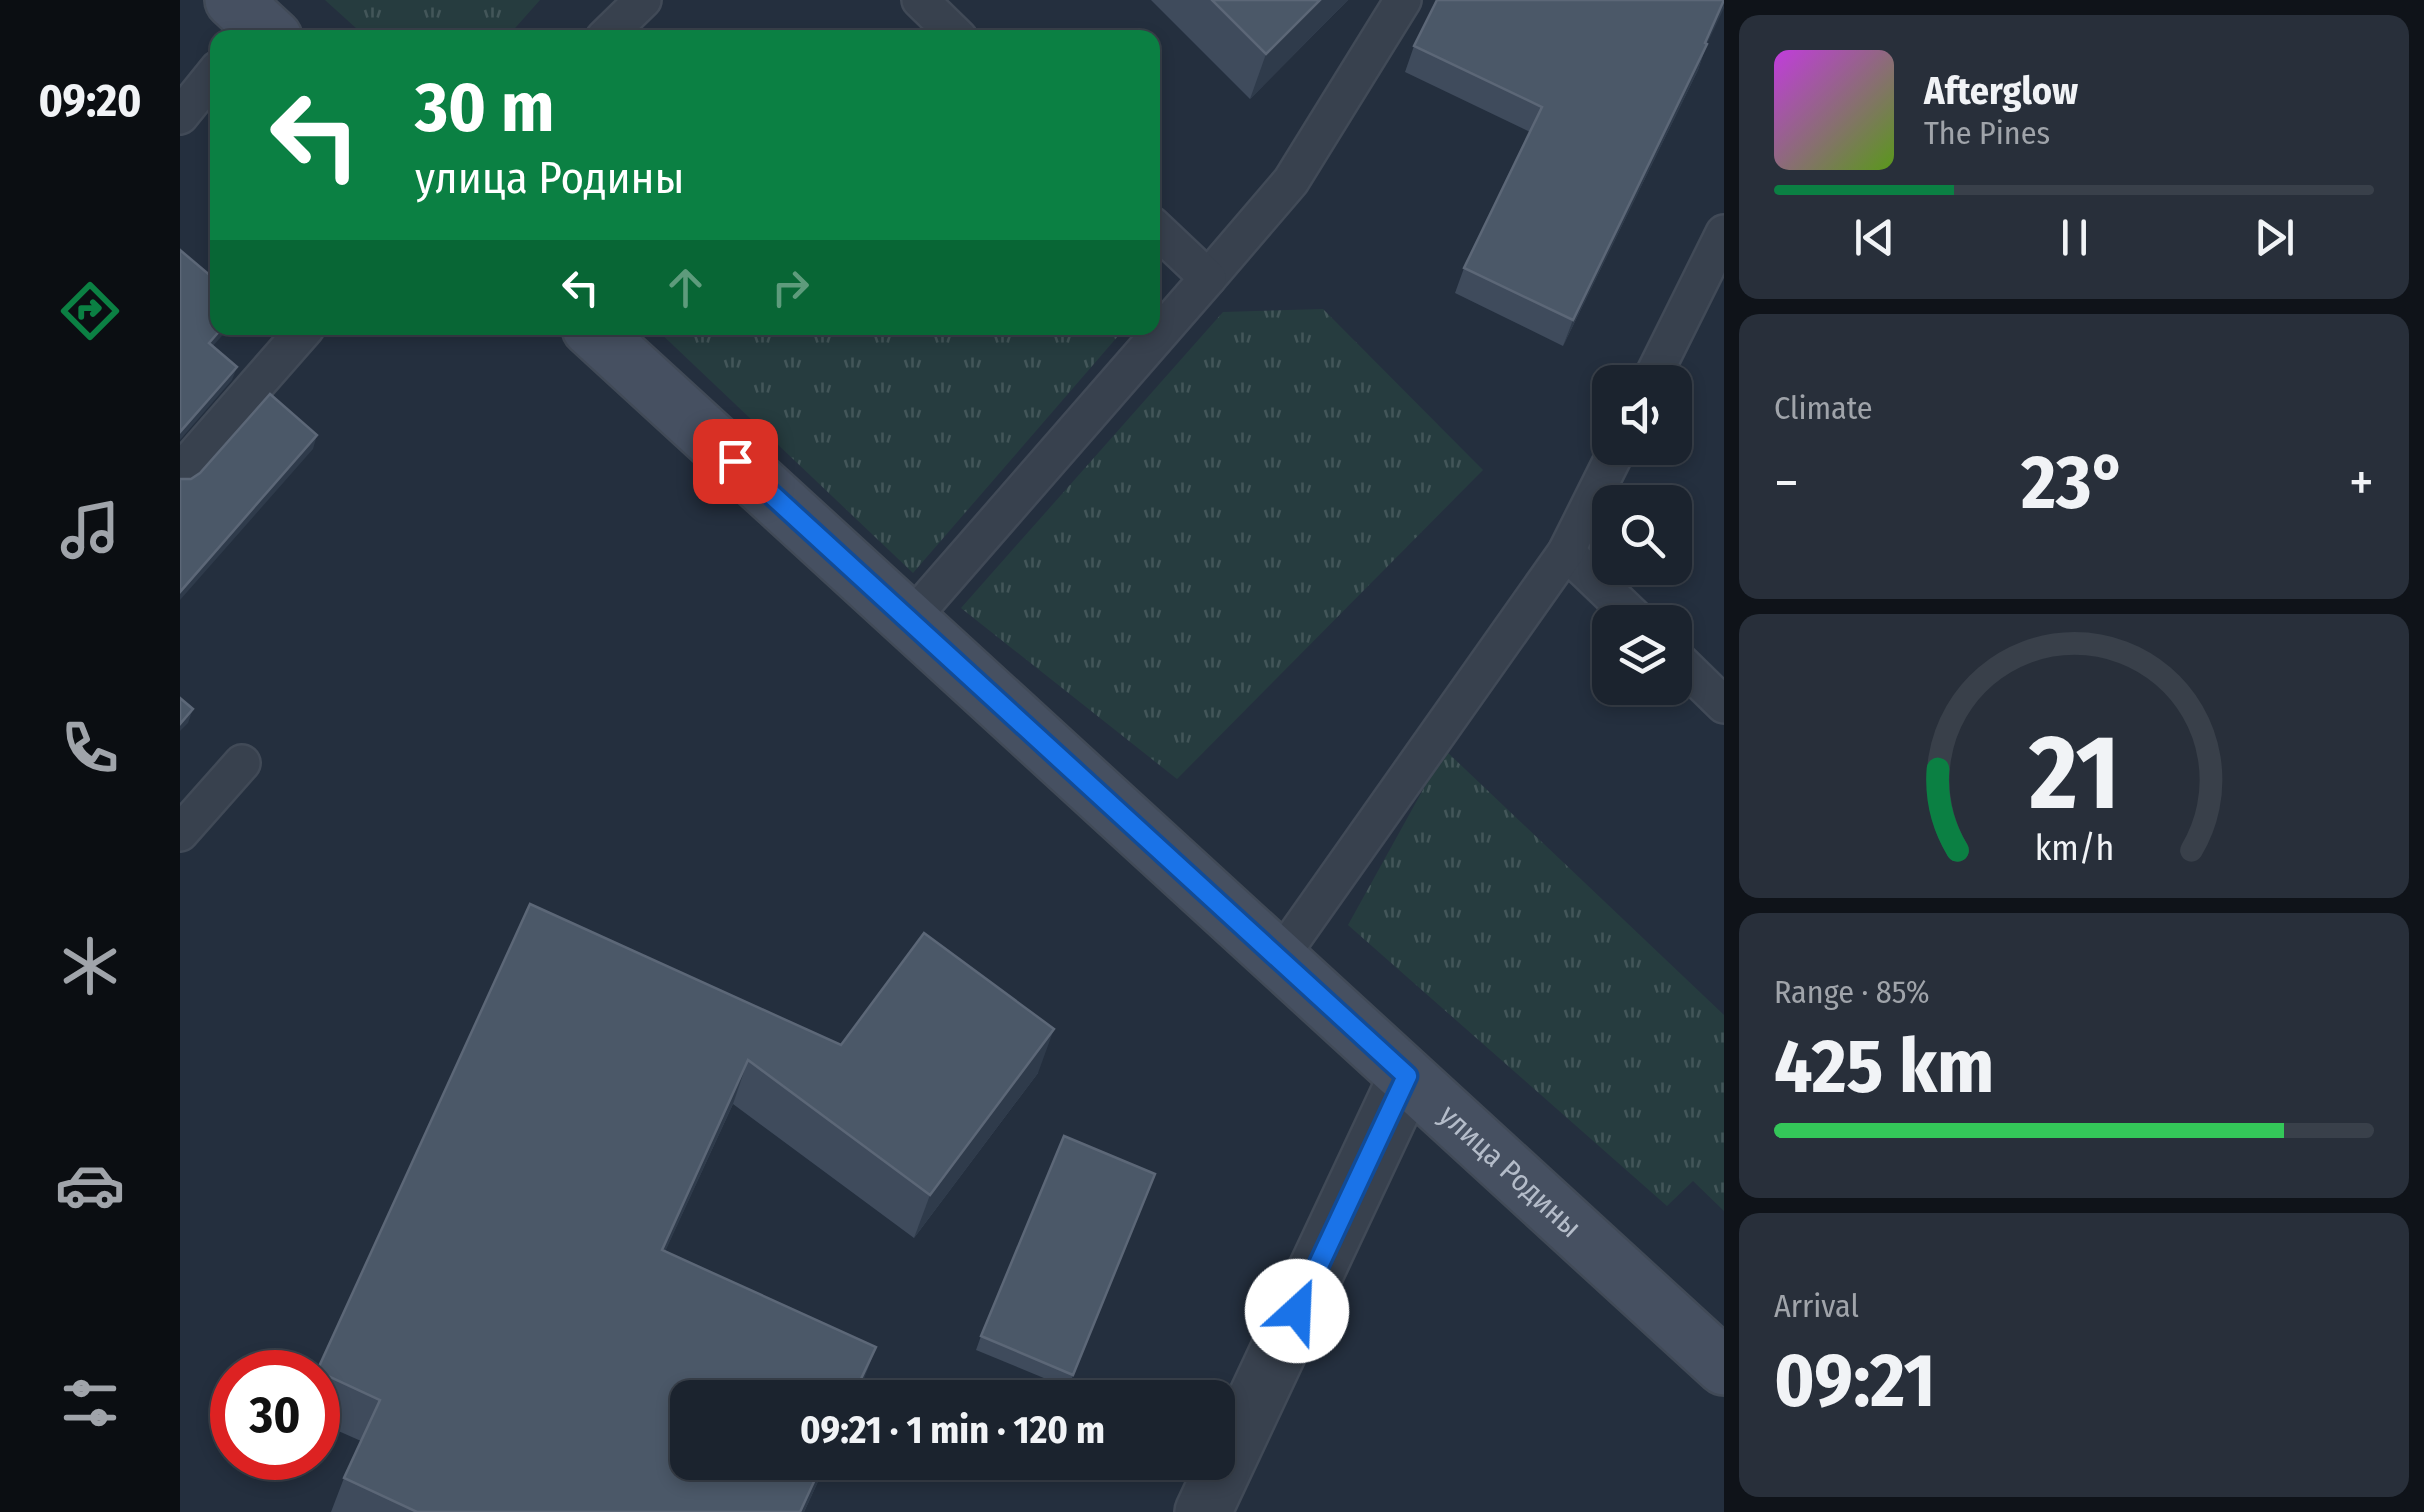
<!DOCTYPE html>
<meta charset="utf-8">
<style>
body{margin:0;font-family:"Fira Sans Condensed",sans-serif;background:#282f3a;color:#f1f3f6;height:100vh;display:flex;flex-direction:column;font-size:38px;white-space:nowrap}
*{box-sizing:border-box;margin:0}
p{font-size:32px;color:#a0a4aa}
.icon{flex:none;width:55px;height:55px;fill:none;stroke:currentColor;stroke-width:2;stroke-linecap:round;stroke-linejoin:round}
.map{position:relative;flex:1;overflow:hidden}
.sheet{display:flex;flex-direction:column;gap:15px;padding:15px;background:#0f1319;width:700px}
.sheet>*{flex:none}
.guide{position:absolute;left:30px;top:30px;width:950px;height:305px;border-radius:20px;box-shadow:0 5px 15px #0003,0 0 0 2px #39404a;background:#0b8043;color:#fff;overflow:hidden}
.fabs{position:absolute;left:1412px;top:365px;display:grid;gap:20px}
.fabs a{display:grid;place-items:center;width:100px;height:100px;border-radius:20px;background:#1b232e;box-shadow:0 5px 15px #0003,0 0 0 2px #39404a;font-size:50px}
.speed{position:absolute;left:30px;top:1350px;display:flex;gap:20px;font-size:50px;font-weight:700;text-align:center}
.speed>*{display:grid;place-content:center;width:130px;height:130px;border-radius:50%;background:#1b232e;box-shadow:0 5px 15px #0003,0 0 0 2px #39404a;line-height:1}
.speed .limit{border:15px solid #d22;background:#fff;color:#111}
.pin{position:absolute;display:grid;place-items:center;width:85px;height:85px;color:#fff;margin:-42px;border-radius:20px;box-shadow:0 5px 15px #0006}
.me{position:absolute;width:110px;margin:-55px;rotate:25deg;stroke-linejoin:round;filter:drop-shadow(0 0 8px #0008)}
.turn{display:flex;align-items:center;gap:35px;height:210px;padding:0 40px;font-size:45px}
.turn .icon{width:130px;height:130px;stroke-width:2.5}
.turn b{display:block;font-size:70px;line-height:85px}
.lanes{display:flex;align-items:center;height:95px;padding:0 40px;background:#0003;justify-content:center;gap:50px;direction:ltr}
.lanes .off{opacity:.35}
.big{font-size:75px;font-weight:700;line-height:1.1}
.sheet .card{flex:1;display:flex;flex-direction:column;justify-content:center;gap:15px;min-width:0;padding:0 35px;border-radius:20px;background:#282f3a}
.sheet .dial{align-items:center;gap:0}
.dial svg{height:260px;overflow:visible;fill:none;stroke:#39404a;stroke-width:7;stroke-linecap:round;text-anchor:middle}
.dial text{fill:#f1f3f6;stroke:none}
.song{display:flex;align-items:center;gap:30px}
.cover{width:120px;height:120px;border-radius:15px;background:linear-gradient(135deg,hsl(290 70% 55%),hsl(90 70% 35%))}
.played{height:10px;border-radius:5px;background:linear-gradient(90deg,#0b8043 30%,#39404a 30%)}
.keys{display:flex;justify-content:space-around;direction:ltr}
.heat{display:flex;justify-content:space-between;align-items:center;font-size:55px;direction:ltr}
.charge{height:15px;border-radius:8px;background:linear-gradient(90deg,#34c759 85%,#39404a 0)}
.trip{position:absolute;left:490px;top:1380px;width:565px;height:100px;border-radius:20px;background:#1b232e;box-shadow:0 5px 15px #0003,0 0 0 2px #39404a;font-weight:700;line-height:100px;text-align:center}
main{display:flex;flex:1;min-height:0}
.menu{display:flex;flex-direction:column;width:180px;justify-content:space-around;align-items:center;background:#0b0e12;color:#a0a4aa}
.menu .icon{width:70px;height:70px}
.menu .current{color:#0b8043}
.menu b{font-size:45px;color:#f1f3f6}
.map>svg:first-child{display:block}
.grass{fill:url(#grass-tufts)}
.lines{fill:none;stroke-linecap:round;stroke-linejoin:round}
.lane-casing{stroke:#414a57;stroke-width:40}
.street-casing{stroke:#414a57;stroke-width:60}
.secondary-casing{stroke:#414a57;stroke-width:60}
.lane{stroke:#38414e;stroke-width:35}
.street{stroke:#38414e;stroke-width:55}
.secondary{stroke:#465061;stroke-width:55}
.wall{fill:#3f4b5c}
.shaded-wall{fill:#2f3b4b}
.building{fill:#4b5868;stroke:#5c6777;stroke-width:2.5}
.route-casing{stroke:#114b97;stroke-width:25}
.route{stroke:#1a73e8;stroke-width:18}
.labels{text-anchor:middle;stroke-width:10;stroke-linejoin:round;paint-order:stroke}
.street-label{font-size:30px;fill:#b4bcc9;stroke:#1d2633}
</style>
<main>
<nav class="menu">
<b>09:20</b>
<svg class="icon current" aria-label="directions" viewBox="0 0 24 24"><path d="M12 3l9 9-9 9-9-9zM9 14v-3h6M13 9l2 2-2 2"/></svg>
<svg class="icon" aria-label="music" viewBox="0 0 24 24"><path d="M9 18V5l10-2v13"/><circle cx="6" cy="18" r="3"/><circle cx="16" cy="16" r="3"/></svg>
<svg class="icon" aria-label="phone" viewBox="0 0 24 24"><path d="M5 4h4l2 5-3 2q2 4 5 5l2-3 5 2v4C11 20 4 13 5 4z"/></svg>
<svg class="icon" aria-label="climate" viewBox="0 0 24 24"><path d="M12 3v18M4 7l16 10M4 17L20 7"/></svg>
<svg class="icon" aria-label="car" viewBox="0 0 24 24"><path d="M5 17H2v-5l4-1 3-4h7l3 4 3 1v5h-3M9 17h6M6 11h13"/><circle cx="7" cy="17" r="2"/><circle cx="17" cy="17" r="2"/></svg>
<svg class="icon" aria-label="filters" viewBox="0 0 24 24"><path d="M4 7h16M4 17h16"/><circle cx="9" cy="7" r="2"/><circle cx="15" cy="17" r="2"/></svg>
</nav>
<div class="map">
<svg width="1544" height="1512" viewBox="0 0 1544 1512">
<defs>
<pattern id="grass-tufts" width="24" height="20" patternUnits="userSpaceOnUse" patternTransform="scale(2.5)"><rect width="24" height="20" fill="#263c3f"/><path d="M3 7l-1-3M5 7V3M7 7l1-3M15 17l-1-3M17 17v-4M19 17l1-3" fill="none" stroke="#435659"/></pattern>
</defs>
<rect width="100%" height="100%" fill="#242f3e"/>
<g class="grass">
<path d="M145 0H360L327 37 187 38Z"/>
<path d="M1143 309 1303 470 997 779 781 608 1043 312Z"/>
<path d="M475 328H945L733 573Z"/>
<path d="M1265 750 1544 1015V1211L1513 1181 1487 1206 1168 925Z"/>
</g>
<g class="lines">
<g class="lane-casing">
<g id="lane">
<path d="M740 0 779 38"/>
<path d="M424 38 463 0"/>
<path d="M0 116 38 69"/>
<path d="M1028 278 1111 181 1223 0"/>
<path d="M1470 382 1544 233"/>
<path d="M0 472 126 328"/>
<path d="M1386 552 1459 622"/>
<path d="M729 621 1028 278 972 225"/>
<path d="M1495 657 1544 705"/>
<path d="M0 833 62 763"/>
<path d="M1098 960 1386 552 1438 448"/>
</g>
</g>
<g class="street-casing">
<path id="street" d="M1023 1512 1227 1077"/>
</g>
<g class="secondary-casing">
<g id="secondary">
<path d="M53 0 94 38"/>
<path id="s1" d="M410 328 1544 1367"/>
</g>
</g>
<use href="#lane" class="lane"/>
<use href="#street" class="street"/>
<use href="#secondary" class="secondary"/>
</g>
<g class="wall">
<path d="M971 0H1168L1070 99Z"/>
<path d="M1234 46H1526L1518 70 1383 346 1275 293 1284 268 1350 132 1225 72Z"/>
<path d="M350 904 661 1045 858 1073 734 1238 553 1104 485 1251 680 1390 624 1512H151L164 1478 181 1441 138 1422 136 1372Z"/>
<path d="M970 1188 888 1388 796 1350 801 1336Z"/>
</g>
<g class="shaded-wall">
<path d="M1140 0H1168L1070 99 1086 54Z"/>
<path d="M1544 2V8L1526 46 1518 70 1383 346 1393 320Z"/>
<path d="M42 328H49L24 356 29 343Z"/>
<path d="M57 367 52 380 0 440V432Z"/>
<path d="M137 435 133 449 0 600V592Z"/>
<path d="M13 709 8 723 0 731V724Z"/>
<path d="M874 1029 858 1073 734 1238 750 1195Z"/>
<path d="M568 1060 553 1104 466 1293 482 1250Z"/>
<path d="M696 1347 680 1390 677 1398H672Z"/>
<path d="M643 1462H647L624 1512H620Z"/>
</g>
<g class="building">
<path d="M1032 0H1140L1086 54Z"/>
<path d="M1257 0H1544L1525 43 1527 44 1393 320 1284 268 1362 107 1234 46Z"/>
<path d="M0 250 38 282V328H42L29 343 57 367 0 432Z"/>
<path d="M90 394 137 435 0 592V479H11L20 473Z"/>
<path d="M0 698 13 709 0 724Z"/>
<path d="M350 904 661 1045 744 933 874 1029 750 1195 568 1060 482 1250 696 1347 672 1398H508V1462H643L620 1512H237L164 1478 200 1400 137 1371Z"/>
<path d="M884 1136 975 1174 893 1375 801 1336Z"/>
</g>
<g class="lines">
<g class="route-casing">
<path id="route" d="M555 461 1227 1076 1117 1311"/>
</g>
<use href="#route" class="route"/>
</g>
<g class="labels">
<g class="street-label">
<text dy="10" stroke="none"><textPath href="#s1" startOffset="1248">улица Родины</textPath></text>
</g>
</g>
</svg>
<div class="fabs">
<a><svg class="icon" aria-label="sound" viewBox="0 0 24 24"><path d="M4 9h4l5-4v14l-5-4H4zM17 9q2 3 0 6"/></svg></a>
<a><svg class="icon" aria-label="search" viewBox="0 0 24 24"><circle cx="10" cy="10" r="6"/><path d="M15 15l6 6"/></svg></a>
<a><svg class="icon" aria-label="layers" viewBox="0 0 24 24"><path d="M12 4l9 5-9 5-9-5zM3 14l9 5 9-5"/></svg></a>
</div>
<div class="speed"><div class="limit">30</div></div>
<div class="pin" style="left:555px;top:461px;background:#d93025"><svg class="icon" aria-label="arrive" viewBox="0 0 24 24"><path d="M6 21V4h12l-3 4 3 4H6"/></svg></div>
<svg class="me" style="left:1117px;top:1311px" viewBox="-20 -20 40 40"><circle r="19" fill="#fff"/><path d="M0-13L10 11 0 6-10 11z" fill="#1a73e8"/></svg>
<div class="trip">09:21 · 1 min · 120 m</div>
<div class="guide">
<div class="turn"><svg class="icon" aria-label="left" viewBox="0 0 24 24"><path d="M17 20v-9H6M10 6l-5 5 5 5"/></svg><div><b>30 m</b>улица Родины</div></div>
<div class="lanes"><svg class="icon" aria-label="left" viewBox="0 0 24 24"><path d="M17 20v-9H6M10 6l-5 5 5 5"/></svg><svg class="icon off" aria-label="ahead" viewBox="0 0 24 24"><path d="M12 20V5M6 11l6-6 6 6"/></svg><svg class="icon off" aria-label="right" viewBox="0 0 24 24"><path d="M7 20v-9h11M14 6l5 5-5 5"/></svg></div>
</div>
</div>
<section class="sheet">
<div class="card">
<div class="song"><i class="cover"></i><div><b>Afterglow</b><p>The Pines</p></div></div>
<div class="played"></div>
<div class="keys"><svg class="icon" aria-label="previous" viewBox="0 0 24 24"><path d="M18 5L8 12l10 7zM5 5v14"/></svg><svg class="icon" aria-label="pause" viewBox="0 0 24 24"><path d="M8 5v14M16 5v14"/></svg><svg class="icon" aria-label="next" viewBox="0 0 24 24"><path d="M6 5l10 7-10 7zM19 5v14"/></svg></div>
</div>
<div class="card"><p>Climate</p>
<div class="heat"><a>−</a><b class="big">23°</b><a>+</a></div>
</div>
<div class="card dial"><svg viewBox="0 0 100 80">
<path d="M14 69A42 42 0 1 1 86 69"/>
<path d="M14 69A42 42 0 0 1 8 44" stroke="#0b8043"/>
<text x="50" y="56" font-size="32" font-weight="700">21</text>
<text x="50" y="72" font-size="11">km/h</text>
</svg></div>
<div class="card"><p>Range · 85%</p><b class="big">425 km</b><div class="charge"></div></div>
<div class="card"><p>Arrival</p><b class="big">09:21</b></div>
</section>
</main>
